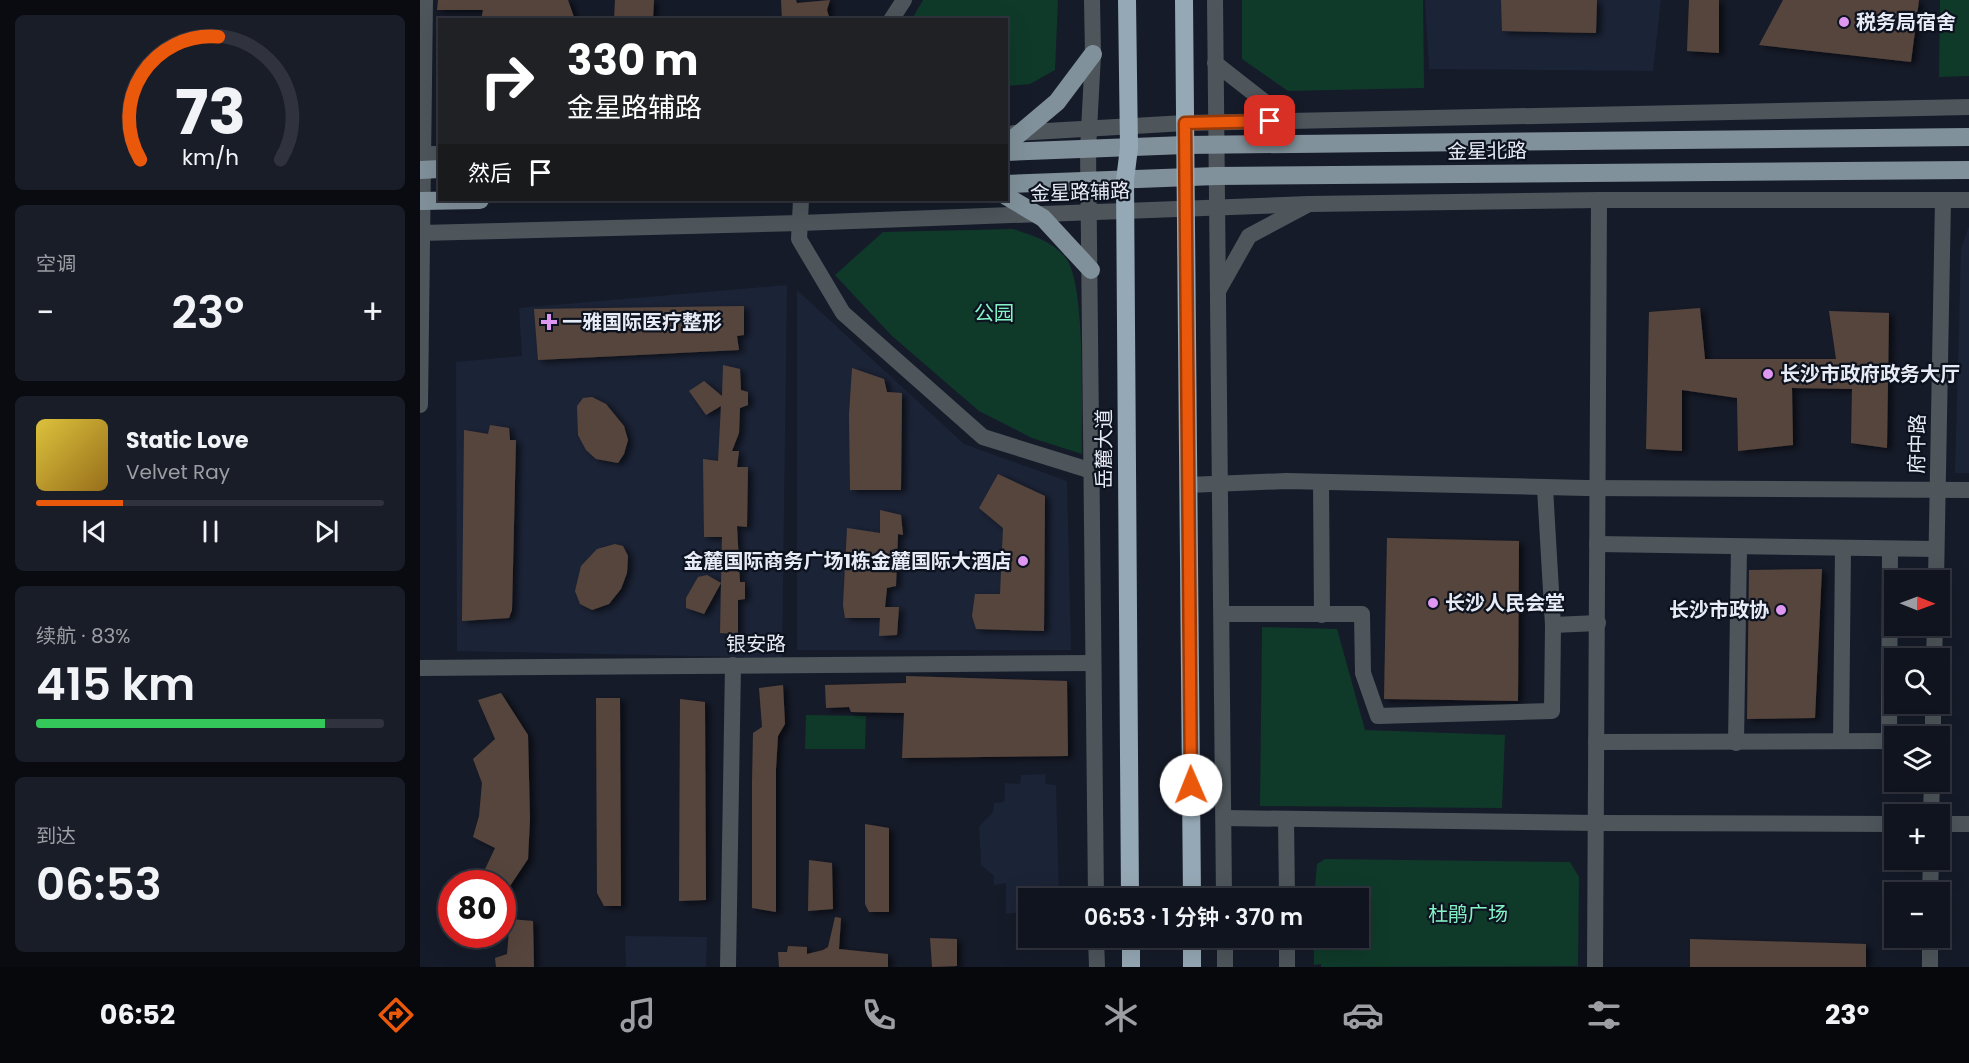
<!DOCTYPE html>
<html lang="zh">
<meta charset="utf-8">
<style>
body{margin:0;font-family:Poppins,"Noto Sans SC",sans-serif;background:#191d28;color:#f1f3f6;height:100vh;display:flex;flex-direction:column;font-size:22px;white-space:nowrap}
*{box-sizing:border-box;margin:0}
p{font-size:20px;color:#9c9ea4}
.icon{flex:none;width:33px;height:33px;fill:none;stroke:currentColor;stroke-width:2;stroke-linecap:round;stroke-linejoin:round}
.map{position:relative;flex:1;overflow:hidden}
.drawer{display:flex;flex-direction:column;gap:15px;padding:15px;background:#090b11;width:420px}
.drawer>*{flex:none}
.top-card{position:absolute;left:18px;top:18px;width:570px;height:183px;border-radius:0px;box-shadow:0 6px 24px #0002,0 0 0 2px #30333d;background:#202124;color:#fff;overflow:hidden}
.needle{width:39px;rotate:91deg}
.buttons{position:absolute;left:1464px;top:570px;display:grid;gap:12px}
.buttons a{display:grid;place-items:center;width:66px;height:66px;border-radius:0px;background:#10141f;box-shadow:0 6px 24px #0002,0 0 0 2px #30333d;font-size:30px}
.speed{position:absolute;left:18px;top:870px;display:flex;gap:12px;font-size:30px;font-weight:700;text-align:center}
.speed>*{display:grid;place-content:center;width:78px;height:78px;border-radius:50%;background:#10141f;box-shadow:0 6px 24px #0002,0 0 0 2px #30333d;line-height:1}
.speed .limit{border:9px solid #d22;background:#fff;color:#111}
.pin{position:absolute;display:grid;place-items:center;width:51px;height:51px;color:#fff;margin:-26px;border-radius:12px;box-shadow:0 3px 9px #0006}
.me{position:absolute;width:66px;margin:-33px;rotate:359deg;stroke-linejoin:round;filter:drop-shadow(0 0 4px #0008)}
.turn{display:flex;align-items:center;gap:21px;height:126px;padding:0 30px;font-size:27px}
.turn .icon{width:78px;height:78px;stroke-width:2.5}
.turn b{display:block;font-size:42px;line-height:51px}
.then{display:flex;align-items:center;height:57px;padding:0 30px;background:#0003;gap:12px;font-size:22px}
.big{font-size:45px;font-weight:600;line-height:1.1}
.drawer .widget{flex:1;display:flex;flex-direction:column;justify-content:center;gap:9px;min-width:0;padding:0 21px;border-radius:9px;background:#191d28}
.drawer .dial{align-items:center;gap:0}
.dial svg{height:156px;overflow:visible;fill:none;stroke:#30333d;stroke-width:7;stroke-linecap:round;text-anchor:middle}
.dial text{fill:#f1f3f6;stroke:none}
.song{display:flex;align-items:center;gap:18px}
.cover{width:72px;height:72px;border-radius:9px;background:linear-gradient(135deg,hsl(50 70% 55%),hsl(40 70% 35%))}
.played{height:6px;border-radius:3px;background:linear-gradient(90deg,#ea580c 25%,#30333d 25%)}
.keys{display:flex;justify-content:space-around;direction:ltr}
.heat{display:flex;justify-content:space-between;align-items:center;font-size:33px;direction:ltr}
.charge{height:9px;border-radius:4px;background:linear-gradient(90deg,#34c759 83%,#30333d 0)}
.trip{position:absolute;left:598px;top:888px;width:351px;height:60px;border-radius:0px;background:#10141f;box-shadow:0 6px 24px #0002,0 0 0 2px #30333d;font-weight:600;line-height:60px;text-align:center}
.dock{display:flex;height:96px;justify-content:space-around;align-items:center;background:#06080c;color:#9c9ea4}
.dock .icon{width:42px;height:42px}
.dock .selected{color:#ea580c}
.dock b{font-size:27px;color:#f1f3f6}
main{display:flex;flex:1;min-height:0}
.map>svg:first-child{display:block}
.built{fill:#1b2336}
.green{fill:#0f3a2a}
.building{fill:#57453d;filter:url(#shadow)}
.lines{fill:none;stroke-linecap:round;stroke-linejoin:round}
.minor{stroke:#4e565b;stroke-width:16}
.major{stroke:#81919b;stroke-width:18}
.highway{stroke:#95a8b5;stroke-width:18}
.route-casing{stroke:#983908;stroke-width:15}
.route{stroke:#ea580c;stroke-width:10}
.poi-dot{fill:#de98f2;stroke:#0d121f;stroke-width:2}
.labels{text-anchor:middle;stroke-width:4.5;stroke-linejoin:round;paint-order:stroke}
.poi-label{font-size:20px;font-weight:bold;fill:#e7ebf5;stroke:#0d121f;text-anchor:start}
.street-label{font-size:20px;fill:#e7ebf5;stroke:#0d121f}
.park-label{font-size:20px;fill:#84f4c6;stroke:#0d121f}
</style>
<main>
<section class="drawer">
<div class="widget dial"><svg viewBox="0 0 100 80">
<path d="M14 69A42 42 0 1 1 86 69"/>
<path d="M14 69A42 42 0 0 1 54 6" stroke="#ea580c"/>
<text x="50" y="56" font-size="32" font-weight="700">73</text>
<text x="50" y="72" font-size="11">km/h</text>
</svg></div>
<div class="widget"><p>空调</p>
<div class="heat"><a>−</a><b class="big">23°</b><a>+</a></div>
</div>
<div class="widget">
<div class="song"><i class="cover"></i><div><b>Static Love</b><p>Velvet Ray</p></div></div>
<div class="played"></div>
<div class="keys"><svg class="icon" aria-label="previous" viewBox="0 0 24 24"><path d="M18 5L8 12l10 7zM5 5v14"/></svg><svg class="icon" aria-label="pause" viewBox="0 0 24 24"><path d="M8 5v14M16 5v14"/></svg><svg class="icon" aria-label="next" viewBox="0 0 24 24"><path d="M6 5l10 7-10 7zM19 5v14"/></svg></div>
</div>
<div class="widget"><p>续航 · 83%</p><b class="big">415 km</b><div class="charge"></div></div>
<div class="widget"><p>到达</p><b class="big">06:53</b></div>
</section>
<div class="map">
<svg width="1549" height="967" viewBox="0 0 1549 967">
<defs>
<filter id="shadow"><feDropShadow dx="4.5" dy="2.5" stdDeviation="3" flood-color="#0009"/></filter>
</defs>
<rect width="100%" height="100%" fill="#161b29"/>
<g class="built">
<path d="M1005 0H1241L1233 71 1009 69Z"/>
<path d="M1549 226V473H1535L1541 249Z"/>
<path d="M367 285 362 658 37 651 36 362 102 356 99 308Z"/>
<path d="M377 290 544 444 647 481 651 650H377Z"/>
<path d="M626 774 625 784 636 785 639 898H609V911L586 914V883L574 885V876L561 865 559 827 573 812 574 803 584 802 585 783 600 784 601 775Z"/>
<path d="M205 936 287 937 286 967H206Z"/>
</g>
<g class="green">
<path d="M503 0H638L635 70 610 84 587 86 586 20 492 19Z"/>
<path d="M822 0H1003L1004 88 868 91 822 59Z"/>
<path d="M1520 0H1549V76L1519 77Z"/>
<path d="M593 229C612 235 632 241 645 257 667 282 661 415 662 454L612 438 559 411 472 336 415 275 463 232Z"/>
<path d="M842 627 917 629 945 730 1085 735 1082 808 840 806Z"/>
<path d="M386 715 446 716 445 749H385Z"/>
<path d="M905 859 1150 862 1159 877 1158 966 901 967V964L894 965V938H939V898H894L897 864Z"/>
</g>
<g class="building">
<path d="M18 0H148L155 20H61L63 10H17Z"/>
<path d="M195 0H234L233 20H194Z"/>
<path d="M361 0H376L377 3 410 0 407 10 410 20H362Z"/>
<path d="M1081 0H1177L1176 33 1082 31Z"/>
<path d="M1269 0H1299V53L1267 51Z"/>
<path d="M1363 0H1499L1491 62 1339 45Z"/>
<path d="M324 306V335L317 336 319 350 118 360 114 309Z"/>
<path d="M1280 308 1285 359H1416L1409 311 1469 313 1467 448 1431 443 1432 389 1372 388 1373 445 1318 451 1317 398 1262 390V451L1226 449 1229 312Z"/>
<path d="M303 365 320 369 321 390 328 392V405L320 408 319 433 312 451H319L317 467H328L327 527 317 526 320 582H325V599L318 600V634L300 633 302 537H284L283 459 298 461 301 406 286 415 269 391 284 381 302 396Z"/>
<path d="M432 368 464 379 467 392 482 393 481 490H430L429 415Z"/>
<path d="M172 397 186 404 204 426 208 440 204 454 198 463 176 459 166 450 158 435 157 406 163 398Z"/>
<path d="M70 425 89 428 90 440H96L92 610 89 618 42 621 44 430 68 434Z"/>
<path d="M578 474 625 496 624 631 556 629 552 616 555 594H580L583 528 559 508Z"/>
<path d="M460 510 481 515 483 535 478 534 476 586 467 588 465 607H479L477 635 459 636 460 618H425L423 605 427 528 460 533Z"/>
<path d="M967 538 1099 541 1098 701 964 699Z"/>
<path d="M195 544 203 546 208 556 207 573 201 589 189 604 172 610 160 604 155 591 161 566 177 549Z"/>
<path d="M1402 569 1395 718 1327 719 1329 570Z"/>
<path d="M287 575 301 583 284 614 266 608V598L278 577Z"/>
<path d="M486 676 647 681 648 756 482 758 484 713 431 712 429 707 406 708 405 685 486 683Z"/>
<path d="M363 685 365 724 358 736 356 769V912L332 908V783L333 733 342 727 339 688Z"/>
<path d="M81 693 108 735 110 819 108 859 82 898V884H58L75 848 53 837 59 816 62 783 53 759 75 739 58 700Z"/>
<path d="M176 698H200L201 906H184L177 893Z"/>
<path d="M260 699 285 702 286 900 259 901Z"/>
<path d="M445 824 469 828V912H449L445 904Z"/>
<path d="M389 860 412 863 413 909 388 911Z"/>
<path d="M415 917 421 918 419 949 468 954V967H359L358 952H367L368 946 387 947V954L403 950 408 947Z"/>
<path d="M90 919 113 921 114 967H76L75 958 87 954Z"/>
<path d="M510 938 537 939V966L512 967Z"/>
<path d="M1270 939 1446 944V967H1270Z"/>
</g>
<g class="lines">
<g class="minor">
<path d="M672 0 673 54 668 149 676 898"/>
<path d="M795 0 804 898"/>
<path d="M471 20 484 0"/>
<path d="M795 63 869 121 1549 107"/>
<path d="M594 133 765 123 869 121"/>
<path d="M0 154H20"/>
<path d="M381 200 379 239 423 313 563 437 672 471"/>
<path d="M0 233 380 223 889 204"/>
<path d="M798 291 829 236 889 204 1179 200H1549"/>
<path d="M0 405 5 0"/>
<path d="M901 482 902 615"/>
<path d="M768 485 866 481 1166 488 1549 490"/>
<path d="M1177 544 1516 549"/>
<path d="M1516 580 1523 200"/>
<path d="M802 614H942L943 673 958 716 1132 711 1133 625 1125 488"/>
<path d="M1133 625 1178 623"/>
<path d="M1514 658 1515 626"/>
<path d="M0 668 673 663"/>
<path d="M1513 736V704"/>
<path d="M1421 741 1423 548"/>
<path d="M1469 741 1470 549"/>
<path d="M1176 742 1474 741"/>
<path d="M1316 743 1319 547"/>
<path d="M1511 814 1512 782"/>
<path d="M804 818 1177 823 1474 824"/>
<path d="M866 819 867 898"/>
<path d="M1520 824H1549"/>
<path d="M1510 892 1511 860"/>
<path d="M676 938 677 967"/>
<path d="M805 938V967"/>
<path d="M867 938V967"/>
<path d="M308 967 313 665"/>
<path d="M1175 967 1179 200"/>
<path d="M1510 967V938"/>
</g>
<g class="major">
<path d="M586 145 637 102 673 54"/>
<path d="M586 152 765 145 1549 137"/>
<path d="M0 170 20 169"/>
<path d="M586 184 796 176 1549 170"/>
<path d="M586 196 623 218 671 270"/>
<path d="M0 201 60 200"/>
</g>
<g class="highway">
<path d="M707 0 709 148 705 180 710 898"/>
<path d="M764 0 772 898"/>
<path d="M711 938V967"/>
<path d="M772 938V967"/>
</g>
</g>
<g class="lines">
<g class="route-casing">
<path id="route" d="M771 785 765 123 850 121"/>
</g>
<use href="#route" class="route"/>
</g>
<g class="poi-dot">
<circle cx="1424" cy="22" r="6"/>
<path d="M126 313h6v6h6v6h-6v6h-6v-6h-6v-6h6z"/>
<circle cx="1348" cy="374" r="6"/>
<circle cx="603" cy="561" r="6"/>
<circle cx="1013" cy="603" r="6"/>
<circle cx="1361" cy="610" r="6"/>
</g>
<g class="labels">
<g class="poi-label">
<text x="1436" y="29">税务局宿舍</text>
<text x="142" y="329">一雅国际医疗整形</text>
<text x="1360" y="381">长沙市政府政务大厅</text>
<text x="591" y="568" text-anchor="end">金麓国际商务广场1栋金麓国际大酒店</text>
<text x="1025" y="610">长沙人民会堂</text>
<text x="1349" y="617" text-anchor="end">长沙市政协</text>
</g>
<g class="street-label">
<text transform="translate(1067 151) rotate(-1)" y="7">金星北路</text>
<text transform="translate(660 192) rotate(-2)" y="7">金星路辅路</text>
<text transform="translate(1497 444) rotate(-89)" y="7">府中路</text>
<text transform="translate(684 449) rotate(-90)" y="7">岳麓大道</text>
<text x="336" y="651">银安路</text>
</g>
<g class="park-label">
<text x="574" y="320">公园</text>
<text x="1048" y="921">杜鹃广场</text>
</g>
</g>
</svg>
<div class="buttons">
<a><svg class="needle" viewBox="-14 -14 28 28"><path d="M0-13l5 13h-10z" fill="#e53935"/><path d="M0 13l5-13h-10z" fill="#9c9ea4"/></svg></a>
<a><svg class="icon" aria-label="search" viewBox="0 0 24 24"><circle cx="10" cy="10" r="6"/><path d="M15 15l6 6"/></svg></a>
<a><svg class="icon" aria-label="layers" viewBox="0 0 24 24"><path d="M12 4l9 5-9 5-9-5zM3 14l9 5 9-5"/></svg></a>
<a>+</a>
<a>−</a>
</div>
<div class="speed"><div class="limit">80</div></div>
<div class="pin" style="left:850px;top:121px;background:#d93025"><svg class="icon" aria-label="arrive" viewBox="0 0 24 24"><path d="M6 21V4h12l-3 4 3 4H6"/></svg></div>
<svg class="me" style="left:771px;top:785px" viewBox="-20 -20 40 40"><circle r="19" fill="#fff"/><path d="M0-13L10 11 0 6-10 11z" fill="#ea580c"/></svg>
<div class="trip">06:53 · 1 分钟 · 370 m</div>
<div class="top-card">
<div class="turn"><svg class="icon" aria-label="right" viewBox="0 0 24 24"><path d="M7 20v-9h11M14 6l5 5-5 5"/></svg><div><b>330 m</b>金星路辅路</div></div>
<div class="then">然后<svg class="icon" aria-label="arrive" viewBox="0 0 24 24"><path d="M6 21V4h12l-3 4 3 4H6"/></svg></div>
</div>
</div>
</main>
<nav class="dock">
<b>06:52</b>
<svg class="icon selected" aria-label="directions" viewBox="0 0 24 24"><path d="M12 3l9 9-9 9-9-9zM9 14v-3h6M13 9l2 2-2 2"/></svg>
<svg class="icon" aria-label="music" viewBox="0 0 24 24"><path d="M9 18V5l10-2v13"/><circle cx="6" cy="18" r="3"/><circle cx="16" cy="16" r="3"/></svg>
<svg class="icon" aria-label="phone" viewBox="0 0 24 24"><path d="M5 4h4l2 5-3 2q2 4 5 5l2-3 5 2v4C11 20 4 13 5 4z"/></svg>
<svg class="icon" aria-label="climate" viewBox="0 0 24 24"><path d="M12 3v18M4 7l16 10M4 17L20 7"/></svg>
<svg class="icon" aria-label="car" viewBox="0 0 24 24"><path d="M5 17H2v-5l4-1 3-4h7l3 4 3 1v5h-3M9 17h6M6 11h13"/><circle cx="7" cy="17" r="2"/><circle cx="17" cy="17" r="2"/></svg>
<svg class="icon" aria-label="filters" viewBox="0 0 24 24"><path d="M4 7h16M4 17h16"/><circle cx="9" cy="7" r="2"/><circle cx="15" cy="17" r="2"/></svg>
<b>23°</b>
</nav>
